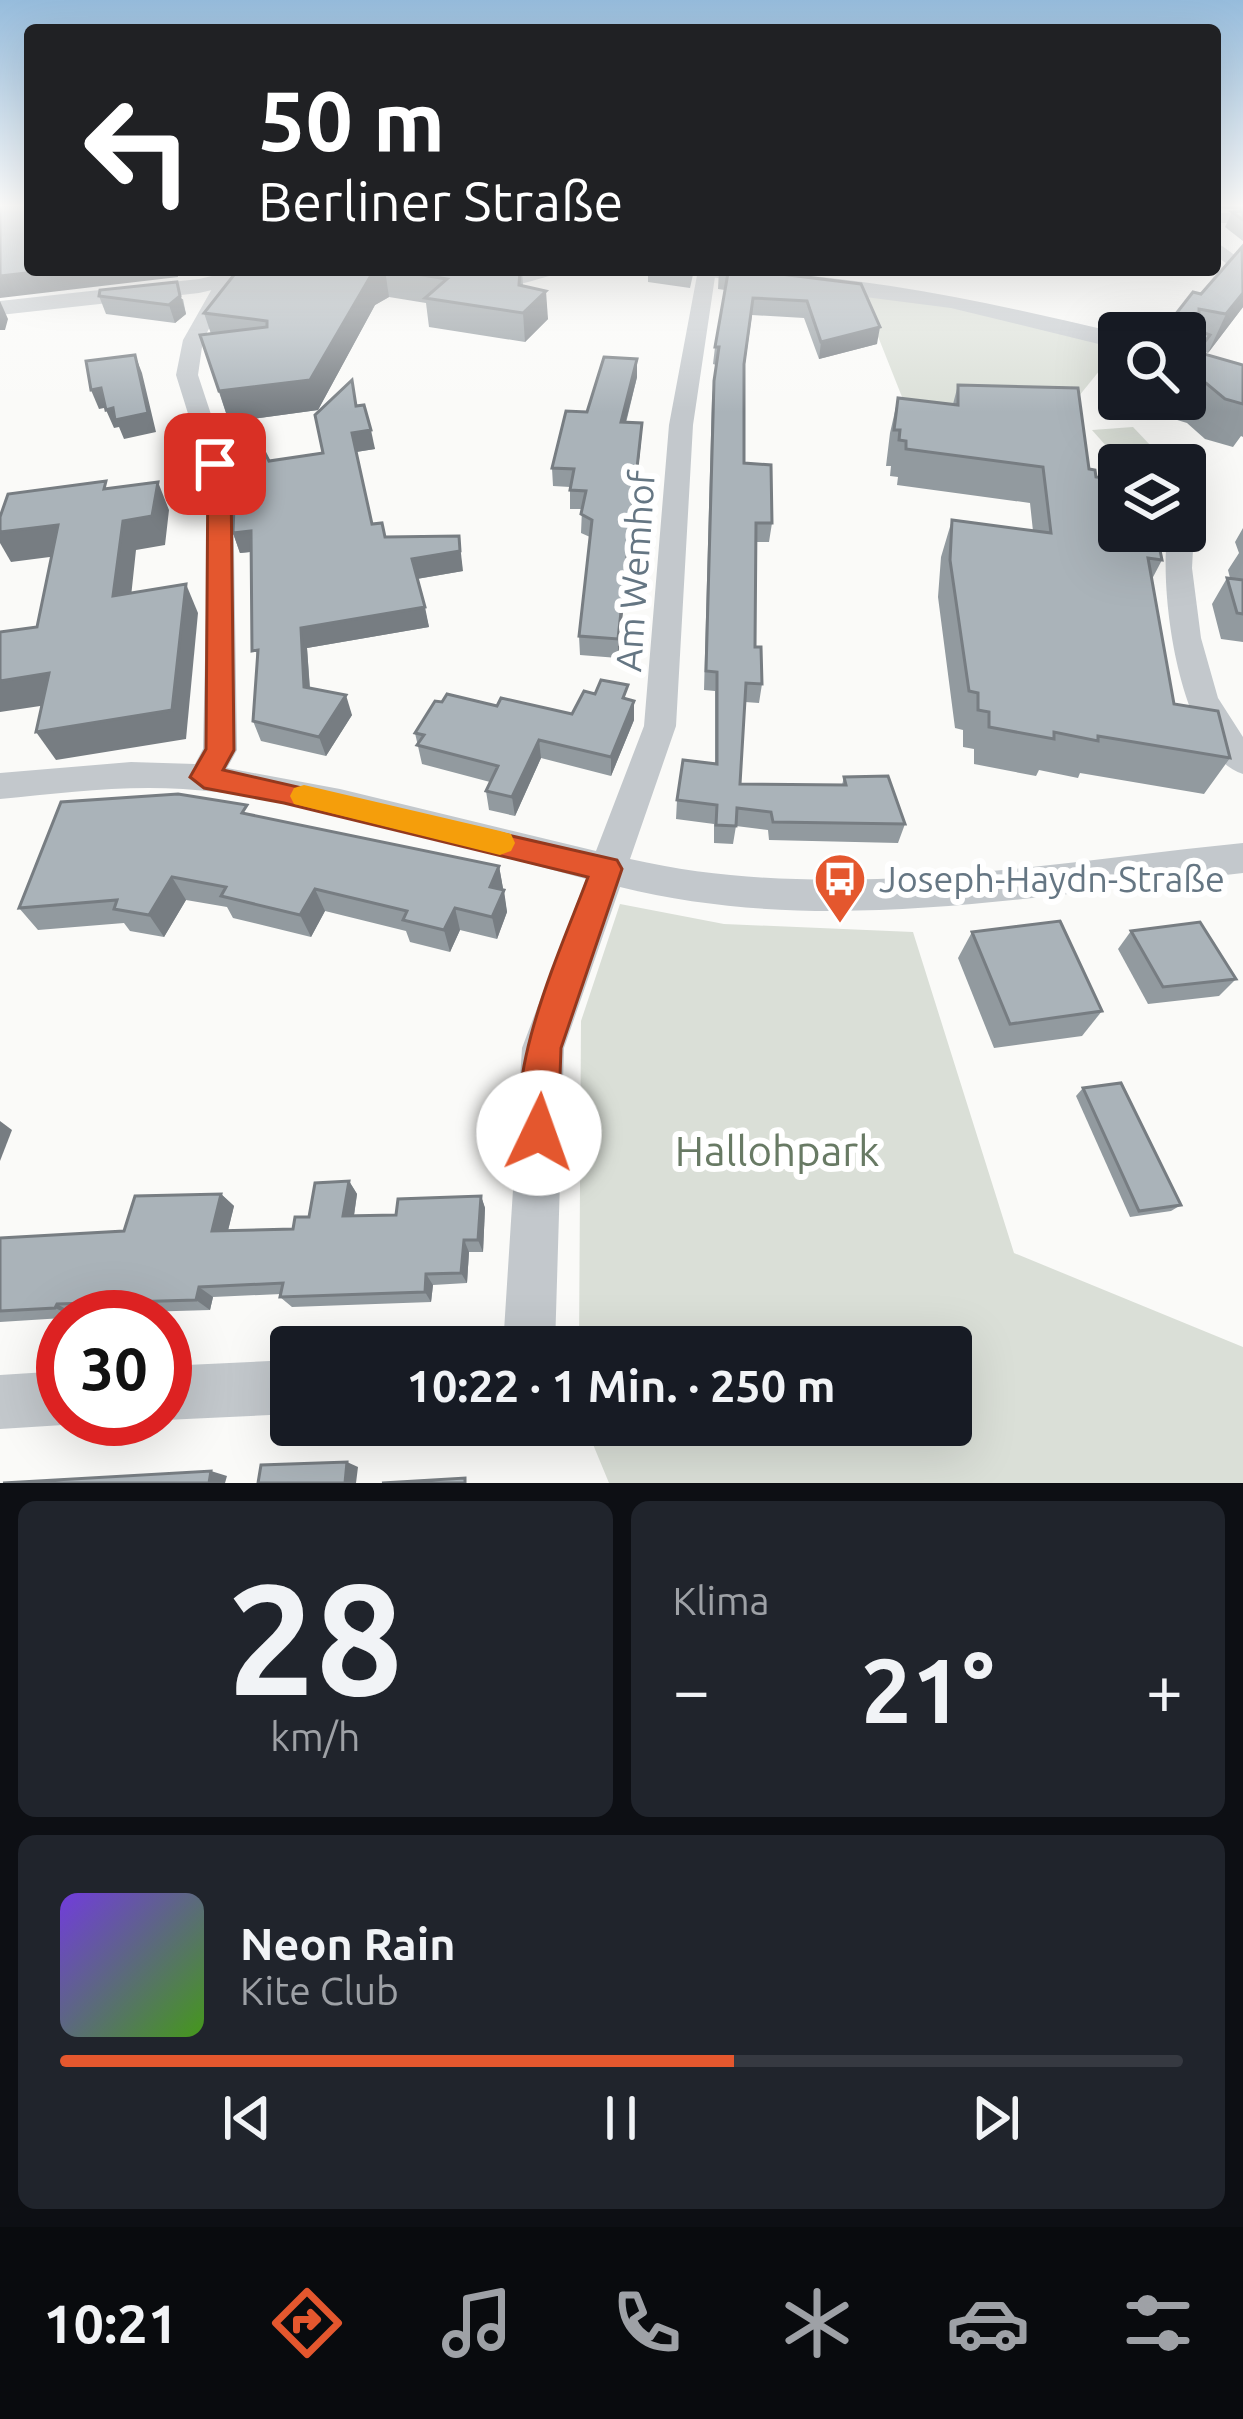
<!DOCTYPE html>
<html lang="de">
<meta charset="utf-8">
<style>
body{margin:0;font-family:Ubuntu,sans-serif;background:#20242c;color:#f1f3f6;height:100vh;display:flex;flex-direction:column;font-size:45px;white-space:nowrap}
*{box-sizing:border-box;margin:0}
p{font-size:39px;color:#9ea1a6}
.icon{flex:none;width:66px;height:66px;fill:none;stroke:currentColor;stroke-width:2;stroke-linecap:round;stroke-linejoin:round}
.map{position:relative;height:1483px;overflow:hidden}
.side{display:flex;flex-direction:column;gap:18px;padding:18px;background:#0d0f14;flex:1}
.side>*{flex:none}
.banner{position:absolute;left:24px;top:24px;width:1197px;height:252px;border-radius:12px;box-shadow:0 12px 48px #0002;background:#202124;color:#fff;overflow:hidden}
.controls{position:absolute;left:1098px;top:312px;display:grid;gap:24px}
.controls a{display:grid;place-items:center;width:108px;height:108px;border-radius:12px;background:#171b24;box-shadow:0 12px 48px #0002;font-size:60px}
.speed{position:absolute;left:36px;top:1290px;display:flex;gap:24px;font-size:60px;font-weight:700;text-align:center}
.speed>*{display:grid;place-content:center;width:156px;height:156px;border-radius:50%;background:#171b24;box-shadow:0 12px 48px #0002;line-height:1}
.speed .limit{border:18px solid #d22;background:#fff;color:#111}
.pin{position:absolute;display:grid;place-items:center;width:102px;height:102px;color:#fff;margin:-51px;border-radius:24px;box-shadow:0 6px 18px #0006}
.me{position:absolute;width:132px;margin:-66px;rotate:3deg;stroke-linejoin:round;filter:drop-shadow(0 0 9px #0008)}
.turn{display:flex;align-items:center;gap:42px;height:252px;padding:0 36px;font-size:54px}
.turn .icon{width:156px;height:156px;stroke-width:2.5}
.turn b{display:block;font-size:84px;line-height:102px}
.big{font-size:90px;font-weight:600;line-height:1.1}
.side .widget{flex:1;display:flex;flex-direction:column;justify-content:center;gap:18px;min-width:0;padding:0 42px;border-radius:18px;background:#20242c}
.side .dial{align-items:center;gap:0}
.dial b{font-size:156px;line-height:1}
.song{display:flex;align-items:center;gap:36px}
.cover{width:144px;height:144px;border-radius:18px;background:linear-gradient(135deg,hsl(260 70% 55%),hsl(100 70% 35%))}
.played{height:12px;border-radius:6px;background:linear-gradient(90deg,#e4572e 60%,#363941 60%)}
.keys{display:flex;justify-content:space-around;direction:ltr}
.heat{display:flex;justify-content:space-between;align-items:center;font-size:66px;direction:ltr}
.side .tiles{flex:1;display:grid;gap:18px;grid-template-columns:1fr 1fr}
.widget:last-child{grid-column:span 2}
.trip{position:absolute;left:270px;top:1326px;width:702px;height:120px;border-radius:12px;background:#171b24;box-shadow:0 12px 48px #0002;font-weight:600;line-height:120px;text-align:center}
.tabs{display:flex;height:192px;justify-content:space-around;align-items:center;background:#090b0e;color:#9ea1a6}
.tabs .icon{width:84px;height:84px}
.tabs .current{color:#e4572e}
.tabs b{font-size:54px;color:#f1f3f6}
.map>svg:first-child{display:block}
.green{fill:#dadfd7}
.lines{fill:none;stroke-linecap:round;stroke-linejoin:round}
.minor{fill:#c3c8cc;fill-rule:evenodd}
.tertiary{fill:#c3c8cc;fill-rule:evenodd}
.wall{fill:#929a9f}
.shaded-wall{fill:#777d82}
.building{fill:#aab3b9;stroke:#777d82;stroke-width:3}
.route{fill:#e4572e;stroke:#94391e;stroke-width:3}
.slow{fill:#f59e0b}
.labels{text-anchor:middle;stroke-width:12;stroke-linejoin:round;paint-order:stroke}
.street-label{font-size:36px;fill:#657683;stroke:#fff}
.poi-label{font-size:36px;fill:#657683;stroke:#fff;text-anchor:start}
.near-park-label{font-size:42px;fill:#687a64;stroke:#fff}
</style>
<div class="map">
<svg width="1243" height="1483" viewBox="0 0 1243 1483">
<rect width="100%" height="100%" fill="#fafaf8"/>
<g class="green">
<path d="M860 291 1005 316 1117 349 1062 417 904 402Z"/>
<path d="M1133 427 1169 465H1123L1092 430Z"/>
<path d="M620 904 724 924 913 932 1014 1253 1243 1347V1483H609L585 1425H951V1347H579L581 1021Z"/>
</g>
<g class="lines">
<g class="minor">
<rect x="1215" y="213" width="28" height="10"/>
<path d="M1215 241 1243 261V276L1215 255Z"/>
<path d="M698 270H716L693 425 676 726 630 859C832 905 1040 863 1243 843V873C1036 895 826 938 620 887L564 1048 555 1347H503L522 1048 586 879C455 845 319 798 183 789 122 785 61 793 0 799V773L131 762 195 764 203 749 209 481 176 375 183 340 217 280 226 274 235 280 203 340 198 375 233 481 237 750 227 768 340 789 596 851 644 726 669 425Z"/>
<path d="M1185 524 1194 531 1192 568 1201 638 1218 698 1243 737V774C1179 754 1158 588 1168 531H1185Z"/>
<path d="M291 1360V1414L165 1420 164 1419 165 1366Z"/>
<path d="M63 1371V1419H77L63 1425 0 1429V1375Z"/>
</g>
<g class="tertiary">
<path d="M238 270H281L277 275 199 293 0 315V301L199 279Z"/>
<path d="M557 270 553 275C525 282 478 301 453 281L465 274Z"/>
<path d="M698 270C842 270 980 300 1119 333V349L951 308 710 277Z"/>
</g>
</g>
<g class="wall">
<path d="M1215 205H1243V210L1215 208Z"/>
<path d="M1243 211V241L1225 227 1232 212Z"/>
<path d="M251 270H522L523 286 548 319 525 342 429 327 426 303 389 297 375 305 318 410 229 422 200 335 211 334 204 313 252 272Z"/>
<path d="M648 270H694L690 288 648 282Z"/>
<path d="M719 270 861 284 877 344 819 359 804 318 752 315 744 370V463L772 523 769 542H756L755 647 762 684 759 703 745 702 740 784 842 785 844 777 905 824 898 843 769 840 768 830 736 826 733 844 714 843V824L676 819 677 800 715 764V691L704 690 712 398 716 365 713 364 715 347 725 290 718 289Z"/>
<path d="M775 270H847V275Z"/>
<path d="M1193 292 1243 307 1208 353 1203 352 1202 353 1243 365V437L1241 436 1233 447 1205 439 1187 423 1148 411 1151 405 1130 399H1185V333Z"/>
<path d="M99 296 183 299 186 314 175 323 106 314Z"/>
<path d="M637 359V377L626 423H642L641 441 618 658 580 655 579 636 590 537 581 533 582 509H570V487L553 486 552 468 587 412Z"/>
<path d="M958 385 1089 469 1096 477 1170 531 1160 552 1162 560 1152 579 1174 704 1230 758 1204 794 1080 773 1078 778 1039 770 1036 776 974 764V749L963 747V730L955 728 938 597 941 557 952 520 1033 531 1030 503 897 485 898 477 890 476 891 466H886L890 433 898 398 953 404Z"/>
<path d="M357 406 375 449 356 452 372 524 385 537 463 571 417 579 429 627 307 648 310 688 352 715 326 756 261 741 253 721 257 663 251 552 240 553 233 533 236 458 224 428 269 461 323 453Z"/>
<path d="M1243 528V642L1221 639 1212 604 1227 578H1230L1228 570 1239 553 1235 542Z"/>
<path d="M628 699 634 720 611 776 541 758 515 816 489 810 486 791 490 782 422 764 415 733 497 706 572 714Z"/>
<path d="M252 815 499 866 507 912 497 939 460 930 450 952 410 942 406 931 325 911 311 937 233 918 227 907 186 900 164 937 130 931 124 923 38 930 19 908Z"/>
<path d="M1131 931 1236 979 1219 996 1148 1004 1118 949Z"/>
<path d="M972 932 1102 1011 1082 1036 994 1048 958 958Z"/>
<path d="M1083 1088 1181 1205 1171 1211 1130 1217 1076 1096Z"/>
<path d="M349 1181 357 1194 354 1216 396 1215 481 1196 485 1208 483 1252H469L467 1283 433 1285 431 1302 292 1307 280 1297 281 1294 213 1297 210 1310 75 1314 74 1317 63 1318 0 1322V1238L124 1231 221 1194 234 1206 228 1230 293 1229Z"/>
</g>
<g class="shaded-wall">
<path d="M53 270H177L178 277 0 298V276Z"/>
<path d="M382 270H385L389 297 375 305 318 410 229 422 219 391 370 277Z"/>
<path d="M177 282 186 314 175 323 169 305Z"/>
<path d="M546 291 548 319 525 342 523 313Z"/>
<path d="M1243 293V307L1208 353 1226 314Z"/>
<path d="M0 301 8 319 5 330H0Z"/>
<path d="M880 327 877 344 819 359 821 342Z"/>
<path d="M135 355 142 373 156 432 124 439 119 427 114 428 106 410Z"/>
<path d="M637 359V377L621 440V422Z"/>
<path d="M101 388 109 407 99 409 91 390Z"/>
<path d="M642 423 641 441 618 658V639Z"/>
<path d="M371 430 375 449 356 452 352 433Z"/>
<path d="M158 482 169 510 165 545 136 550 128 625 113 596 123 521Z"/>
<path d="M58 525 73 554 11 562 0 543V532Z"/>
<path d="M251 531 258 551 240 553 233 533Z"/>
<path d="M459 536 463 571 416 579 412 559Z"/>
<path d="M186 584 198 613 186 739 56 760 36 732Z"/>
<path d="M425 607 429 627 307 648 311 707 304 687 301 628Z"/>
<path d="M49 673 67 702 0 712V681Z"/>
<path d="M346 695 352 715 326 756 319 737Z"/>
<path d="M634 701V720L611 776V757Z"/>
<path d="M539 740 541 758 515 816 512 797Z"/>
<path d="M499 866 503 888 494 909 490 887Z"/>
<path d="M172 877 186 900 164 937 149 915Z"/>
<path d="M315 889 325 911 311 937 300 915Z"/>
<path d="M504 890 507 912 497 939 492 917Z"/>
<path d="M455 908 460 930 450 952 444 930Z"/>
<path d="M0 1121 12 1130 0 1161Z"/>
<path d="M349 1181 357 1194 352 1228 343 1216Z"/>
<path d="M221 1194 234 1206 225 1243 212 1231Z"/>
<path d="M481 1196 485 1208 483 1252 478 1240Z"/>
<path d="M464 1240 469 1252 467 1283 461 1273Z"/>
<path d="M426 1274 433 1285 431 1302 425 1292Z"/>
<path d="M199 1287 213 1297 210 1310 196 1300Z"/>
<path d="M57 1304 75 1314 74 1317 55 1308Z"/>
<path d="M347 1462 358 1467 356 1483H345Z"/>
<path d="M211 1471 227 1476 225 1483H209Z"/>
</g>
<g class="building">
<path d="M0 205H30V270H53L0 276Z"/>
<path d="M1243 211V220L1232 212Z"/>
<path d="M1242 247 1243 293 1226 314 1199 309V331L1210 335 1197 352 1243 365V404L1225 399 1206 383 1185 377V333H1161L1193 292 1201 294Z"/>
<path d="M340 270H382L370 277 310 380 219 391 200 335 267 327V321L204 313 237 271 334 274Z"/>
<path d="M392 270H520L519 285 546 291 523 313 425 298 447 279Z"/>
<path d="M719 270H749L861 284 880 327 821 342 807 301 753 298 744 364V463L771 465 772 523H756L755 647H761L762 684 746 683 740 784 846 785 844 777 888 776 905 824 773 822 771 812 737 808 736 826 716 825 717 805 677 800 683 760 717 764V672L706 671 714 381 719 347H715L728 273H719Z"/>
<path d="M177 282 180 296 169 305 99 296 100 290Z"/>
<path d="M135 355 148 413 115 420 113 408 106 410 101 388 91 390 86 361Z"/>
<path d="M604 357 637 359 621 422 642 423 618 639 579 636 592 520 581 514 586 491 570 490 574 469 552 468 566 411 587 412Z"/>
<path d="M352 380 356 406 364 405 371 430 352 433 372 524 382 523 385 537 459 536 460 551 412 559 425 607 301 628 304 687 346 695 319 737 253 721 258 650 252 651 251 531 233 533 236 453 224 428 249 422 269 461 323 453 315 415Z"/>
<path d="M958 385 1078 388 1089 469 1095 470 1096 477 1119 480V531H1170V533L1156 531 1162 560 1148 558 1174 704 1218 711 1230 758 1098 736V741L1054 732V739L989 727V712L978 710V693L969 691 950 560 952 520 1051 533 1043 467 906 449V441L899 440 900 430H894L898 398 958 405Z"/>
<path d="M106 481 104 489 158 482 152 516 123 521 113 596 186 584 172 710 36 732 49 673 0 681V632L37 627 58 525 0 532V517L8 494Z"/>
<path d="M1227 578 1243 580V614L1237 613Z"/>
<path d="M601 680 628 685 623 698 634 701 611 757 539 740 512 797 486 791 498 766 417 745 424 735 415 733 435 701 442 702 447 694 497 706 501 698 572 714 584 691 595 694Z"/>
<path d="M178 794 247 805 242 813 499 866 490 887 504 890 492 917 455 908 444 930 403 920 407 911 315 889 300 915 221 896 226 887 172 877 149 915 114 909 117 900 19 908 61 802Z"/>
<path d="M1060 921 1102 1011 1010 1024 972 932Z"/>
<path d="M1200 922 1236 979 1163 987 1131 931Z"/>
<path d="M1121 1083 1181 1205 1139 1211 1083 1088Z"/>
<path d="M349 1181 343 1216 396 1215 398 1199 481 1196 478 1240H464L461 1273 426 1274 425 1292 280 1297 283 1283 199 1287 196 1300 57 1304 55 1308 0 1311V1238L124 1231 135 1196 221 1194 212 1231 293 1229 295 1217H309L315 1183Z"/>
<path d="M347 1462 345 1483H258L261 1465Z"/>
<path d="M211 1471 209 1483H3Z"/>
<path d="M465 1478V1483H382Z"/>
</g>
<linearGradient id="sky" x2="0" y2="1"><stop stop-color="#96bcdc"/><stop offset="0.5" stop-color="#fdfdfc"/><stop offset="1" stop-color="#fdfdfc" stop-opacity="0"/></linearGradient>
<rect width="1243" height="412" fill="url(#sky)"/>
<path class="route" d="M208 459H223L231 481 234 750 223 770 617 860 622 869 561 1048 558 1133 552 1147 539 1152 526 1147C499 1081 564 942 588 877L284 803 204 788 190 777 206 749Z"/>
<path class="slow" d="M304 785 500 831 511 834 515 843 511 851 500 855 294 804 290 796 294 788Z"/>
<defs>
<g id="bus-pin" transform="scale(2.7)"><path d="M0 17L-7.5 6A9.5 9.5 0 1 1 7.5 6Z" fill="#e4572e" stroke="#fff"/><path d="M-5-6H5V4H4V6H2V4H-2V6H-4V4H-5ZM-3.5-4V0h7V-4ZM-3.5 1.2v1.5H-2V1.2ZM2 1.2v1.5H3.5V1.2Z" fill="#fff"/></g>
</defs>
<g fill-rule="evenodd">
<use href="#bus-pin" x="840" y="879"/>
</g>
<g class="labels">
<g class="street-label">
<text transform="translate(635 571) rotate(-86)" y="13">Am Wemhof</text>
</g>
<g class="poi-label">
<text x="879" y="892">Joseph-Haydn-Straße</text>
</g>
<g class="near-park-label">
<text x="777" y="1166">Hallohpark</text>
</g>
</g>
</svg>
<div class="controls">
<a><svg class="icon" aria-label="search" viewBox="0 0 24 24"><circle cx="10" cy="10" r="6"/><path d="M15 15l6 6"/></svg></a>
<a><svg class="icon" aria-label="layers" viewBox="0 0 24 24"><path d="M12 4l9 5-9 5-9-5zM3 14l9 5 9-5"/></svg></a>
</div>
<div class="speed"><div class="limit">30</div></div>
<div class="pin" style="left:215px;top:464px;background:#d93025"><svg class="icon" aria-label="arrive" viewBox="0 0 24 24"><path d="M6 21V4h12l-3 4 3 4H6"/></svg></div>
<svg class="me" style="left:539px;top:1133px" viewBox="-20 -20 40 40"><circle r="19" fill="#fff"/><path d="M0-13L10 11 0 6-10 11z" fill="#e4572e"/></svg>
<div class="trip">10:22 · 1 Min. · 250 m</div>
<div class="banner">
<div class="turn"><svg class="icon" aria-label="left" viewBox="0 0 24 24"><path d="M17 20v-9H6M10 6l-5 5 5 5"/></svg><div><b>50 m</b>Berliner Straße</div></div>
</div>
</div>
<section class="side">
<div class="tiles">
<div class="widget dial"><b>28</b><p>km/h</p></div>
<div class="widget"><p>Klima</p>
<div class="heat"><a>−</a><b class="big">21°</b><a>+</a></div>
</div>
<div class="widget">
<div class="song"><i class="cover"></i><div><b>Neon Rain</b><p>Kite Club</p></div></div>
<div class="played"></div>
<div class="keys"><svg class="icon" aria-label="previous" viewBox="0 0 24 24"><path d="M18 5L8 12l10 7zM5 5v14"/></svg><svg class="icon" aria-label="pause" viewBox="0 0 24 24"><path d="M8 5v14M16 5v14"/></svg><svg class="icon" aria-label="next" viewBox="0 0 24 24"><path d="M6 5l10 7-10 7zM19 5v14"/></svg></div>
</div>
</div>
</section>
<nav class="tabs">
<b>10:21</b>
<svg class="icon current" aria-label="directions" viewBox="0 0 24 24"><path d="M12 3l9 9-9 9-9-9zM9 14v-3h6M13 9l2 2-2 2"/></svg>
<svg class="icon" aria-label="music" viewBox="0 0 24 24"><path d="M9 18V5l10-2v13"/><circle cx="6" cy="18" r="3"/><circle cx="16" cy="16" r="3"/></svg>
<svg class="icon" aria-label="phone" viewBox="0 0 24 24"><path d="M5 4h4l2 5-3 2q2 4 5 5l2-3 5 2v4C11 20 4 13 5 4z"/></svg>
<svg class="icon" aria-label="climate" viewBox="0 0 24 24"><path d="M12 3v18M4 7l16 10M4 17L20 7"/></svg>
<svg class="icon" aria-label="car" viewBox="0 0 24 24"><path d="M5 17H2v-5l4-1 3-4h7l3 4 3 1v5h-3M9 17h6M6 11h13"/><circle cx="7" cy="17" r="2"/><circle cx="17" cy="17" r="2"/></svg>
<svg class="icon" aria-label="filters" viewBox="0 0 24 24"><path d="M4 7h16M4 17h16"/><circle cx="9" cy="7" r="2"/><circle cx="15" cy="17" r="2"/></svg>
</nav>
